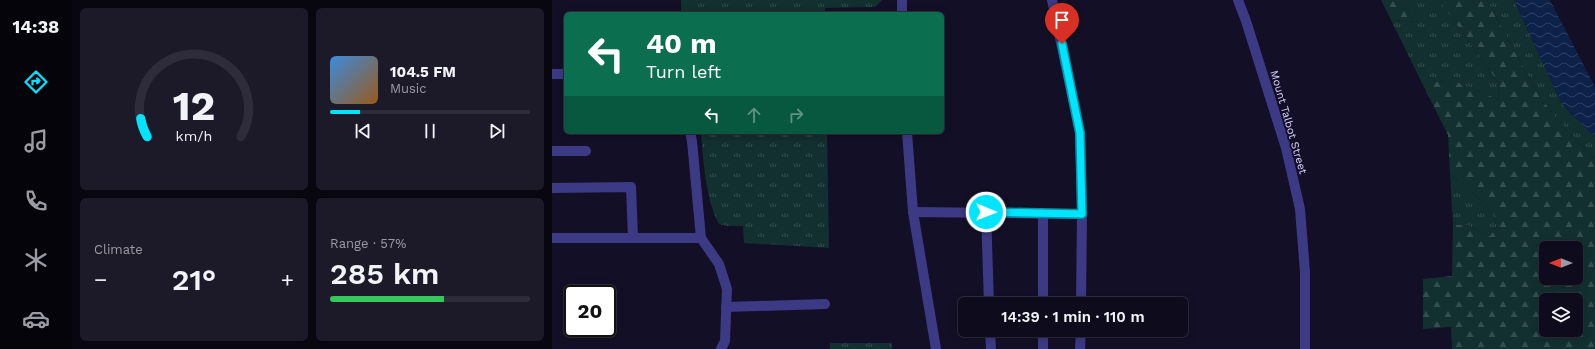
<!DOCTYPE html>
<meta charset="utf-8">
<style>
body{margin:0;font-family:"Work Sans",sans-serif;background:#1c1929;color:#f1f3f6;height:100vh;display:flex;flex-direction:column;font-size:15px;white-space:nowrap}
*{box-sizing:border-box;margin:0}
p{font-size:13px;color:#9b9ba3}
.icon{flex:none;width:22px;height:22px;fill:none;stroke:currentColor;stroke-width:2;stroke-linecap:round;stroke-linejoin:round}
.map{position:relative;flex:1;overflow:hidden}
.side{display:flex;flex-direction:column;gap:8px;padding:8px;background:#08060f;width:480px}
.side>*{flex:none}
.hud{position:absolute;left:12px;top:12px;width:380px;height:122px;border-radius:6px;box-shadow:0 2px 10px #0003,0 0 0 1px #2e2b3b;background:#0b6e4f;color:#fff;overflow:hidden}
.needle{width:26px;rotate:270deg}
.fabs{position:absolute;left:987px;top:241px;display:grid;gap:8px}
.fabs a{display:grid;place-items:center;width:44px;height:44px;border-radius:6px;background:#0e0b1c;box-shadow:0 2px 10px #0003,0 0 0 1px #2e2b3b;font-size:20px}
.speed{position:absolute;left:12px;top:285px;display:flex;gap:8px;font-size:20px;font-weight:700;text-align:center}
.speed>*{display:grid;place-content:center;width:52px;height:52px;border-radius:50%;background:#0e0b1c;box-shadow:0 2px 10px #0003,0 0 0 1px #2e2b3b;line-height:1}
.speed .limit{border:2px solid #111;border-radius:6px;background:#fff;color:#111}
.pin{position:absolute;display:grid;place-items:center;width:34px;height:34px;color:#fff;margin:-41px -17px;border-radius:50% 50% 50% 0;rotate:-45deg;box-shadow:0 0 4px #0007}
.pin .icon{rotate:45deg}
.me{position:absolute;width:44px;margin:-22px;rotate:91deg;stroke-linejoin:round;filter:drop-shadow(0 0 3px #0008)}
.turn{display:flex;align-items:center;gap:14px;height:84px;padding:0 16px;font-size:18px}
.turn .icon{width:52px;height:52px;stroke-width:2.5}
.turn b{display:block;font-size:28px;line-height:34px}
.lanes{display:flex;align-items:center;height:38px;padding:0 16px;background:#0003;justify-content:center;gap:20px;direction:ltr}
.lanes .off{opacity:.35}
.big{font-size:30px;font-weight:600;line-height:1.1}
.side .card{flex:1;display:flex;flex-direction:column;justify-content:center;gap:6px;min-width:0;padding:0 14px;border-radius:6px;background:#1c1929}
.side .dial{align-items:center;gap:0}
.dial svg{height:104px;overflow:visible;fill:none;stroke:#2e2b3b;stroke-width:7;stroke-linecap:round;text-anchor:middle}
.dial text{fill:#f1f3f6;stroke:none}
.song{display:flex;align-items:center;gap:12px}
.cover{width:48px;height:48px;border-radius:6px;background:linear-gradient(135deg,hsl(210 70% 55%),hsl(30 70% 35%))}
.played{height:4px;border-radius:2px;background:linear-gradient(90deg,#00e5ff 15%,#2e2b3b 15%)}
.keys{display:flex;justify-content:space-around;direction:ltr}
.heat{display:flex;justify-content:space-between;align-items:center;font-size:22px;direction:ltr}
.charge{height:6px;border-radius:3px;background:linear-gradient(90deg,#34c759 57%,#2e2b3b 0)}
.side .tiles{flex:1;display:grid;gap:8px;grid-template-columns:repeat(2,1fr)}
.trip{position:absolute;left:406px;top:297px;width:230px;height:40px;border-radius:6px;background:#0e0b1c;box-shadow:0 2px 10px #0003,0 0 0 1px #2e2b3b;font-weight:600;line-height:40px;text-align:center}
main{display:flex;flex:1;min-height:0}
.tabs{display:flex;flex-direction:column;width:72px;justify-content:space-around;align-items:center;background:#06040b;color:#9b9ba3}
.tabs .icon{width:28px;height:28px}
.tabs .selected{color:#00e5ff}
.tabs b{font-size:18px;color:#f1f3f6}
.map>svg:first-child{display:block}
.grass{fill:url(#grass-tufts)}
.forest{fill:url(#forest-firs);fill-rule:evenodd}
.water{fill:url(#water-waves)}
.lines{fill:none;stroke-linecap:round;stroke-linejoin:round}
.minor{stroke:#3d3a85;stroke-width:10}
.route-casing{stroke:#0095a6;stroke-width:10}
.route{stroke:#00e5ff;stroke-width:7}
.labels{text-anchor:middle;stroke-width:4;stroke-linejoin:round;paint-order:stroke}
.street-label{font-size:11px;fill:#d9d4ff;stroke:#130f26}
</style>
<main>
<nav class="tabs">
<b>14:38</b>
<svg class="icon selected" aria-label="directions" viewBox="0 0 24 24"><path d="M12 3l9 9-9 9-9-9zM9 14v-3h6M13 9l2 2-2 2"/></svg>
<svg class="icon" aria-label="music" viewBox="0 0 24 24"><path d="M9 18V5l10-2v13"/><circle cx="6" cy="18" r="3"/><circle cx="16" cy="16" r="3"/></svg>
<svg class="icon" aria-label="phone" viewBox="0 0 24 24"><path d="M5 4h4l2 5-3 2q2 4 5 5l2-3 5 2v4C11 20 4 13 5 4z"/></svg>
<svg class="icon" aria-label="climate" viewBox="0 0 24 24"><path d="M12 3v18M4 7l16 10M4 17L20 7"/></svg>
<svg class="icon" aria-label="car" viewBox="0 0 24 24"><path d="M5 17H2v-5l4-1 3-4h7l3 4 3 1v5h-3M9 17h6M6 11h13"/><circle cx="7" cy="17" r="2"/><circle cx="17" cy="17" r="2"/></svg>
</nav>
<section class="side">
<div class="tiles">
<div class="card dial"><svg viewBox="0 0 100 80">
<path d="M14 69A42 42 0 1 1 86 69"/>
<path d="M14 69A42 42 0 0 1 9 55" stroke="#00e5ff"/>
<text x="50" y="56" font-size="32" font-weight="700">12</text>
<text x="50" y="72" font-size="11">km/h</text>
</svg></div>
<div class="card">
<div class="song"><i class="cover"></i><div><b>104.5 FM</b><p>Music</p></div></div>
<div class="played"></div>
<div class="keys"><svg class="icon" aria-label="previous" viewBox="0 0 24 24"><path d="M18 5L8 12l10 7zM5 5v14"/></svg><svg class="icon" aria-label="pause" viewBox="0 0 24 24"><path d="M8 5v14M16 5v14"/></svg><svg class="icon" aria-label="next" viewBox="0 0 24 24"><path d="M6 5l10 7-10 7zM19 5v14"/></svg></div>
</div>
<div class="card"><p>Climate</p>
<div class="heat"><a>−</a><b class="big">21°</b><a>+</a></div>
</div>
<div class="card"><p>Range · 57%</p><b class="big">285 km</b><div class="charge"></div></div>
</div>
</section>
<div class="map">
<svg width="1043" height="349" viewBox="0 0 1043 349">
<defs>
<pattern id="grass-tufts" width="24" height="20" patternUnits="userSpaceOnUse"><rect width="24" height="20" fill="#12302f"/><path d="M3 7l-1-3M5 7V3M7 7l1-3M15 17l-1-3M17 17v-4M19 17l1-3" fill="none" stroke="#344d4e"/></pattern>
<pattern id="forest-firs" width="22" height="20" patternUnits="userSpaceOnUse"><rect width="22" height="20" fill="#12302f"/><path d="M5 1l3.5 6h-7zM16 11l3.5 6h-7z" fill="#344d4e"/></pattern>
<pattern id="water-waves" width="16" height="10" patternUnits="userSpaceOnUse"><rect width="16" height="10" fill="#0c2248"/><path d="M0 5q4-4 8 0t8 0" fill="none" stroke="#2f4163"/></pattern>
</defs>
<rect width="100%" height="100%" fill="#130f26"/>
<g class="grass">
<path d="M129 0H330L323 7 273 8V14H129Z"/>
<path d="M846 0H889L890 4 946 82 948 100C921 89 900 77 870 83L839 20 866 22Z"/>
<path d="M935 0H962L1010 104 1043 137V158L1017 133 987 96Z"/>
<path d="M149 132H275L277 248 192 243 191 226H175L167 224C154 203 151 157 149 132Z"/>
<path d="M898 174 940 210 945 227 938 236 915 225H901Z"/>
<rect x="278" y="343" width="62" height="6"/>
</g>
<g class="forest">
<path d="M829 0H846L867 22 839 20Z"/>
<path d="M889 0H935L987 96 1017 133 1043 158V349H900L899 327 871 329V279L900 276 901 225H915L938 236 945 227 940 210 898 174 896 135 870 83 879 81 907 83 948 100 946 82 890 4ZM994 248H1024V278H994ZM994 300H1024V330H994Z"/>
</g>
<path class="water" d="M962 0H998L1043 87V137L1010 104Z"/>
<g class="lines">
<g class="minor">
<path d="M350 0V14"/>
<path d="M500 0 528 133 530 214"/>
<path d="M686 0 694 21 734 148 748 209 753 272V349"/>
<path d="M0 74H14"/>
<path d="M138 132 140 141 149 238"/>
<path d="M355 132 361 212 384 349"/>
<path d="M0 151H34"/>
<path d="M0 188 79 187 81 238"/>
<path d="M361 212 530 214 529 304"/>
<path d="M434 212 437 304"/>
<path d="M491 213V304"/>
<path d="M0 238H149L167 264 175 289 173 341 169 349"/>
<path d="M174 307 273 304"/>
<path d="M438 330 439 349"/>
<path d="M491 330V349"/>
<path d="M528 349 529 330"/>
</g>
</g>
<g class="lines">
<g class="route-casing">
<path id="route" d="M434 212 530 214 528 133 510 44"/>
</g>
<use href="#route" class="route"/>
</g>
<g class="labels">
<g class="street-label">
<text transform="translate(737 122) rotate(74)" y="4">Mount Talbot Street</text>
</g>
</g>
</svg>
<div class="fabs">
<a><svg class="needle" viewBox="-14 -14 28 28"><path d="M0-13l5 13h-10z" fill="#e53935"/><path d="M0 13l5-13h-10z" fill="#9b9ba3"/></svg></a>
<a><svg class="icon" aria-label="layers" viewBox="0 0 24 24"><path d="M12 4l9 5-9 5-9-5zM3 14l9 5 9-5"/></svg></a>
</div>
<div class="speed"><div class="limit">20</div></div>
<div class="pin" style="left:510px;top:44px;background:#d93025"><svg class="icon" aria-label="arrive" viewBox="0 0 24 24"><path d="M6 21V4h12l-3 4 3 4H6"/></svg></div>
<svg class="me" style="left:434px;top:212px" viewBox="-20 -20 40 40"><circle r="17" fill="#00e5ff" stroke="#fff" stroke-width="3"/><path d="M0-11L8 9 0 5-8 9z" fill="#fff"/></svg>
<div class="trip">14:39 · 1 min · 110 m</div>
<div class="hud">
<div class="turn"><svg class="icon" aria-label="left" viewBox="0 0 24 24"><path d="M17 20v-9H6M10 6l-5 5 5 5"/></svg><div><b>40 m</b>Turn left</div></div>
<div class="lanes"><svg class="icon" aria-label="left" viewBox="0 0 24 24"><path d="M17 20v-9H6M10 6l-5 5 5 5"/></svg><svg class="icon off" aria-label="ahead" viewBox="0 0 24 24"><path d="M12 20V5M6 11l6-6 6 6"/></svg><svg class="icon off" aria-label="right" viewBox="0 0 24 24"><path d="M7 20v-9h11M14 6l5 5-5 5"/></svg></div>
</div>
</div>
</main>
